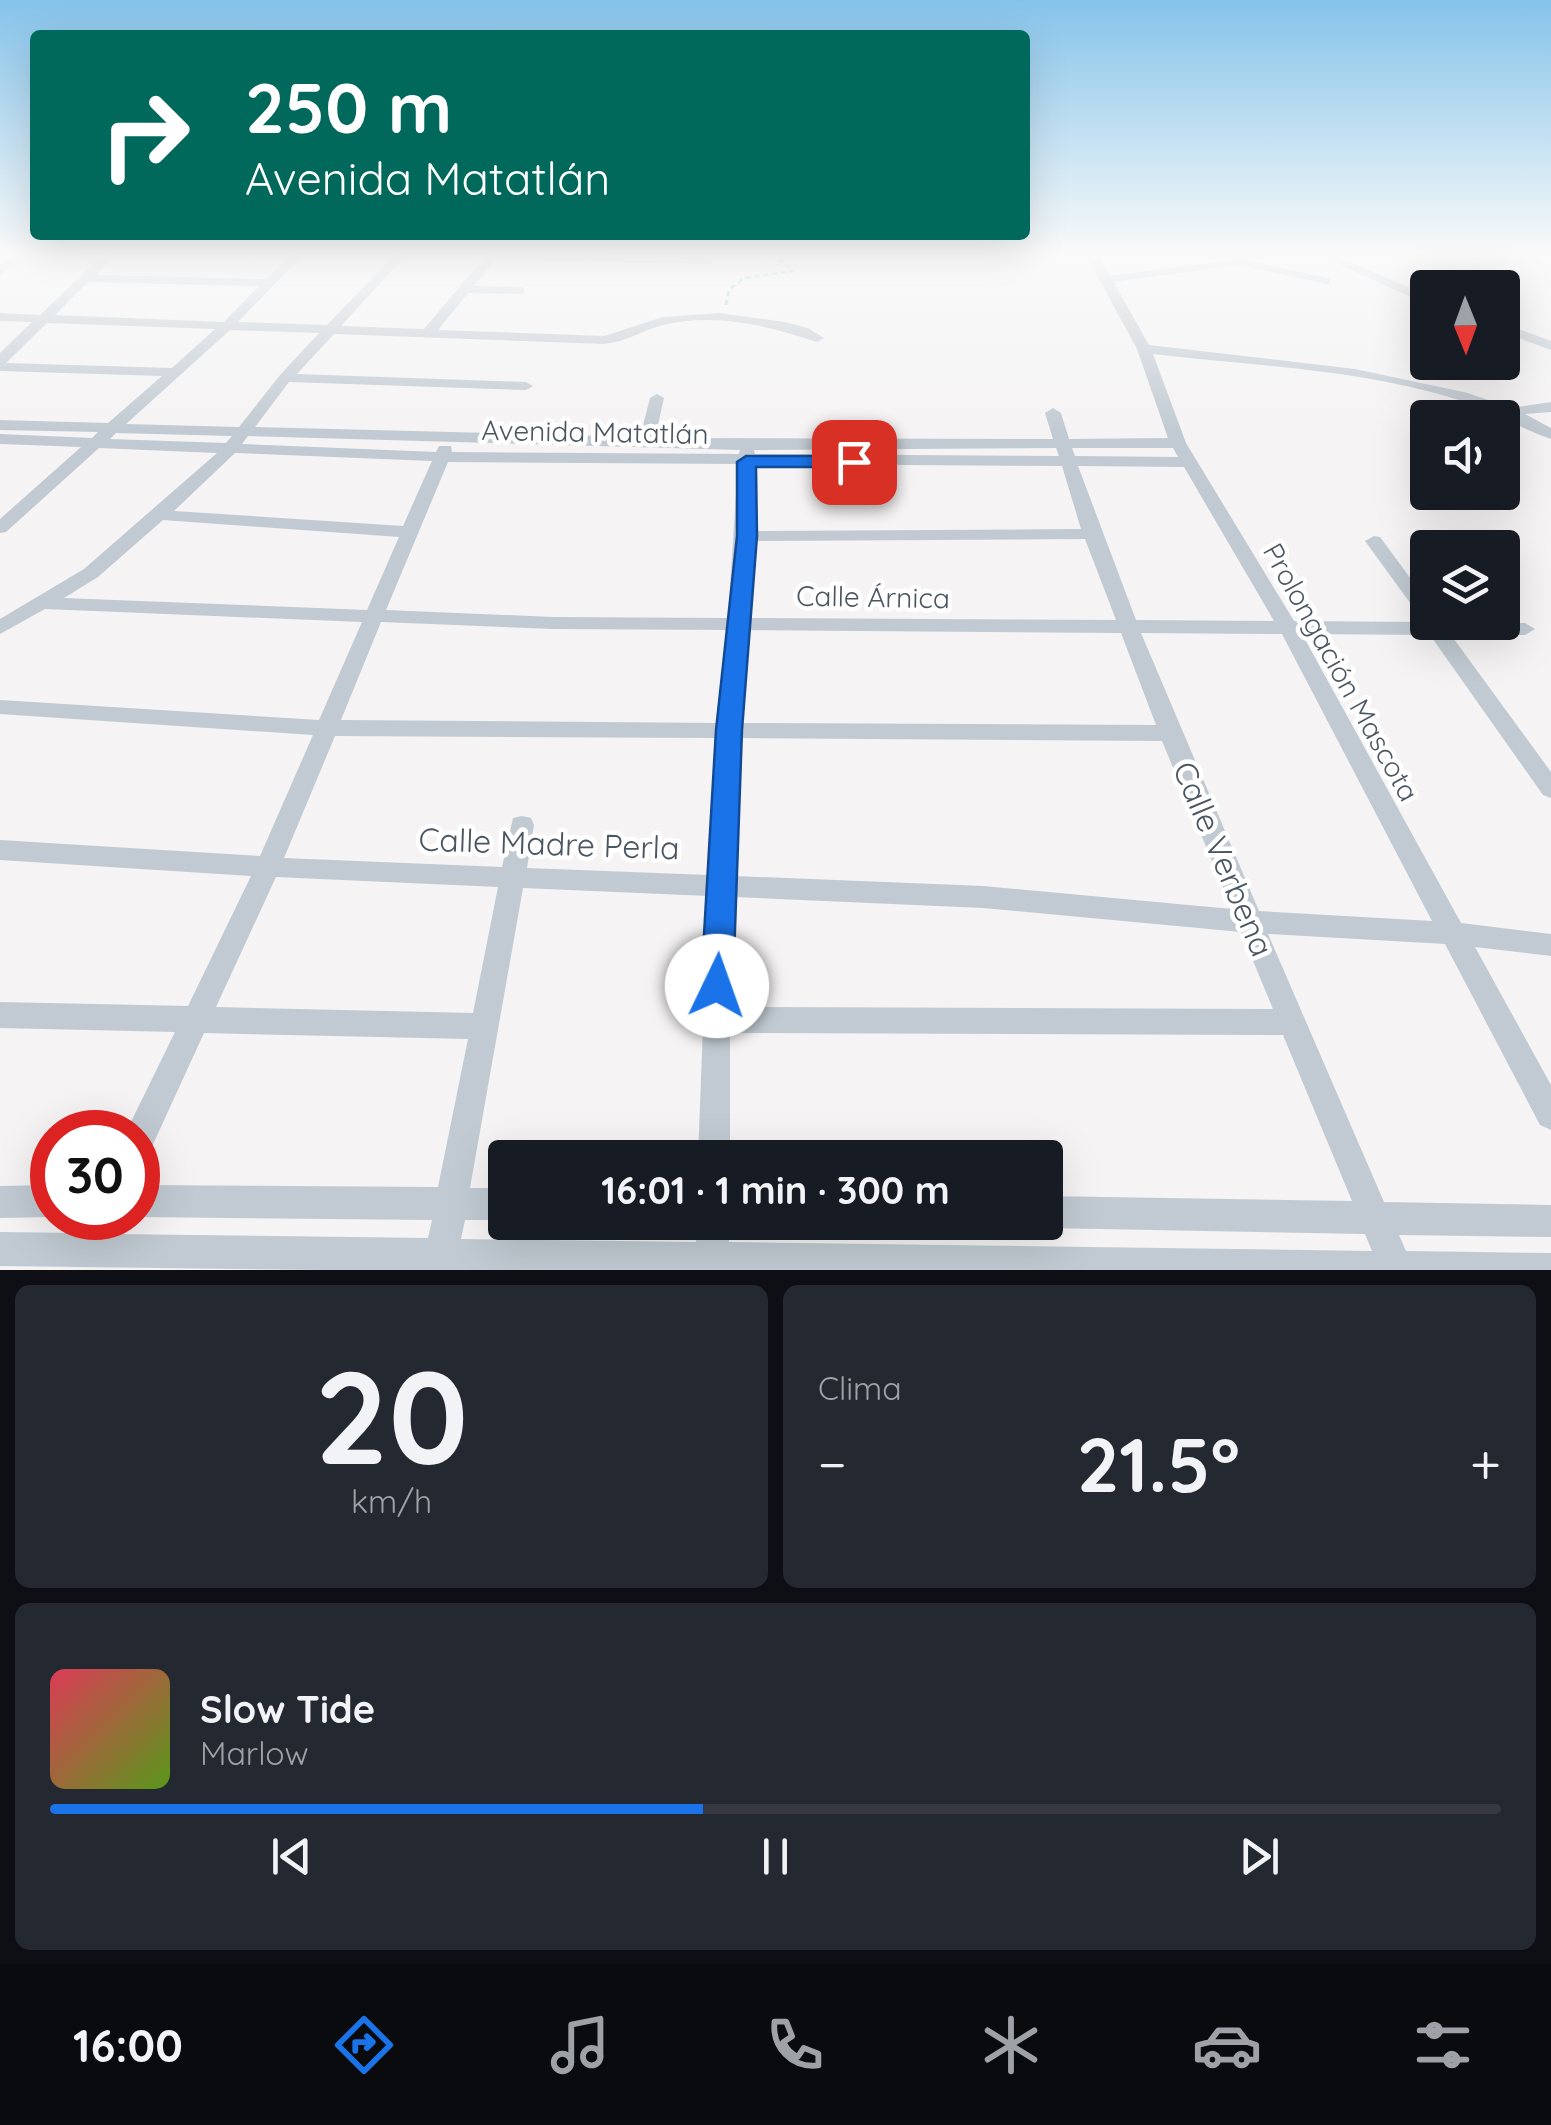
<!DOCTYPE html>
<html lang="es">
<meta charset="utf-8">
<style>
body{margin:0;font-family:Quicksand,sans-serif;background:#242831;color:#f1f3f6;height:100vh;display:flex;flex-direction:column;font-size:38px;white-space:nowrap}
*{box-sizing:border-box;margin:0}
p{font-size:32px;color:#9ea1a6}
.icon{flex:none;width:55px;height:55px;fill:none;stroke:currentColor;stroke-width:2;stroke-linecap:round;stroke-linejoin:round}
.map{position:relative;height:1270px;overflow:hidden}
.details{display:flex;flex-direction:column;gap:15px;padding:15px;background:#0d0f14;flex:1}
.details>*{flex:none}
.hud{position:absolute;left:30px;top:30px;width:1000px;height:210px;border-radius:10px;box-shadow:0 10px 40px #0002;background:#00695c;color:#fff;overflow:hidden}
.needle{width:65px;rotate:179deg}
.fabs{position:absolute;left:1410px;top:270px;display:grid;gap:20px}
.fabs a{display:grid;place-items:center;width:110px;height:110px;border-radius:10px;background:#171b24;box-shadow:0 10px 40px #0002;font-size:50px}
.speed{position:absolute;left:30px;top:1110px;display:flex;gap:20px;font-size:50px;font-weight:700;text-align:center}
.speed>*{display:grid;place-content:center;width:130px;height:130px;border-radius:50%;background:#171b24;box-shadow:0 10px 40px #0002;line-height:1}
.speed .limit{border:15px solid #d22;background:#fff;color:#111}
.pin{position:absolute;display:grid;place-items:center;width:85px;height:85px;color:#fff;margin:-42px;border-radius:20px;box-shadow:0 5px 15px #0006}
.me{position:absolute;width:110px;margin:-55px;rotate:3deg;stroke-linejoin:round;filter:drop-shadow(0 0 8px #0008)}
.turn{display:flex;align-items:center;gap:35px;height:210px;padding:0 50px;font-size:45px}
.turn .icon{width:130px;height:130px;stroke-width:2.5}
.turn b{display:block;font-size:70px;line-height:85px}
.big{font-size:75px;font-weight:700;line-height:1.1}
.details .card{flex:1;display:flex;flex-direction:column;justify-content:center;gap:15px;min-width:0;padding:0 35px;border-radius:15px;background:#242831}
.details .dial{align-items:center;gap:0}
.dial b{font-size:130px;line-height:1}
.song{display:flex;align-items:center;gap:30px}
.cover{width:120px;height:120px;border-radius:15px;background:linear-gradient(135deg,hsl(350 70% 55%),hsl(90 70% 35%))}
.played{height:10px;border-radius:5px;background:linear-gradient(90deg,#1a73e8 45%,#363941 45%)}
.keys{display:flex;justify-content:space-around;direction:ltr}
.heat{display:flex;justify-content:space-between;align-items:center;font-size:55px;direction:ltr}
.details .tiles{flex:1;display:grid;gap:15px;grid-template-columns:1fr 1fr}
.card:last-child{grid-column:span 2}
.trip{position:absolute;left:488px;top:1140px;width:575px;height:100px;border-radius:10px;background:#171b24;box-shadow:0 10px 40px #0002;font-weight:700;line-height:100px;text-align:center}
.menu{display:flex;height:160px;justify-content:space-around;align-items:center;background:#090b0e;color:#9ea1a6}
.menu .icon{width:70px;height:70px}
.menu .active{color:#1a73e8}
.menu b{font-size:45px;color:#f1f3f6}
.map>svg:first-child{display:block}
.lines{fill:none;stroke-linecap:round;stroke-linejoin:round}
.path{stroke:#7ad0a6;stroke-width:2.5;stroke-dasharray:5 4;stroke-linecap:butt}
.service{stroke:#c1cad2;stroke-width:6}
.minor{fill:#c1cad2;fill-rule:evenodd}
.route{fill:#1a73e8;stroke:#114b97;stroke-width:2.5}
.labels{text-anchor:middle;stroke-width:9;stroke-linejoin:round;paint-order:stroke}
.street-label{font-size:28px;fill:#4a5661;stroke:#fff}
.near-street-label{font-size:32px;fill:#4a5661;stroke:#fff}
</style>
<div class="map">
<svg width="1551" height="1270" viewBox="0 0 1551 1270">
<rect width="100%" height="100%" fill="#f5f3f3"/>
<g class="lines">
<path class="path" d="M726 305 729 290 744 278 794 271 772 253"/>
<path class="service" d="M1110 279 1241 262 1327 281"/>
<g class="minor">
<path d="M14 253H27L0 275V265Z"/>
<path d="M105 253H117L96 275 266 279 293 253H305L238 322 327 325 396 253H408L341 326 424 329 488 253 708 257 712 258V264L495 260 474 286 520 287 524 288V294L468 293 438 330 604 336 663 317 719 313 785 322 808 328 824 338 817 342C769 326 715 312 663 325 643 330 626 342 604 344L334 334 297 374 526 382 533 386 526 390 289 382 255 427 640 437 650 398 657 394 664 398 655 438 1053 439 1045 413 1053 408 1061 413 1069 439 1168 438 1137 349 1085 253H1097L1149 345 1355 369 1468 393 1511 408 1551 402V412L1525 414 1551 428V439C1521 429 1492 410 1459 400 1361 369 1254 366 1153 354L1186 443 1294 621 1424 622 1365 541 1374 536 1380 537 1428 602V622L1525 623 1535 629 1525 635H1451L1551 772V798L1543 795 1430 635 1302 634 1461 923 1551 934V956L1475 947 1551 1085V1130L1540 1125 1445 944 1268 934 1384 1202 1551 1205V1237L1399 1235 1406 1251 1551 1253V1270H318L0 1266V1232L79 1233 86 1218H119L113 1234 428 1238 432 1220 138 1217V1185L438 1187 468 1039 204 1033 149 1153 138 1157V1132H126L175 1032 0 1028V1002L188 1006 251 876 0 860V840L260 856 313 735 0 714V700L319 720 362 622 45 609 0 634V619L84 569 217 453 99 448 6 532 0 533V519L81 447 0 444V434L92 438 98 432 0 430V420L108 423 162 376 0 371V353L32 322 0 321V313L40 315ZM88 282 259 286 224 322 55 315ZM47 323 215 329 172 368 6 363ZM230 330 319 333 280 375 239 427 126 424ZM116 433 232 436 226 443 110 439ZM248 436 740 450 739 454 452 452 451 446H439L436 452 242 444ZM1056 448 1059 456 755 454 754 450ZM1072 448H1173L1178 457 1075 456ZM235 453 432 461 403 526 174 511ZM448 462 738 464 728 618 553 617 386 610ZM755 464 1062 466 1081 529 752 531ZM1078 466 1184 467 1274 621 1136 620ZM163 520 399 537 367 610 64 598 98 577ZM1085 539 1116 620 747 618 752 541ZM381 622 553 629 727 630 719 723 341 720ZM746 630 1121 633 1156 725 741 723ZM1141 633 1282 634 1432 921 1259 911ZM335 736 718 738 709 875 527 868 534 825 531 818 522 816 513 818 502 867 284 858ZM740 738 1162 741 1232 909 983 886 734 876ZM276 877 498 887 473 1013 216 1007ZM523 888 708 896 698 1158H730V1033L1283 1035 1352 1201 1045 1196V1222H1033L1045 1228 1365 1234 1372 1251 729 1242V1222H697L696 1242 461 1239 465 1220H505V1188H470ZM733 897 983 908 1241 932 1273 1009 731 1007Z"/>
<path d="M1315 253H1330L1428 296V305Z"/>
<path d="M1542 253H1551V258Z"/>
<path d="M1502 323 1551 341V350L1502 332Z"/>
<path d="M52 1185V1217L0 1218V1186Z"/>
</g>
</g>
<linearGradient id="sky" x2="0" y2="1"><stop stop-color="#85c3ea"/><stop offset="0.59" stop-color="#fafafa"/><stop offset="1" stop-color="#fafafa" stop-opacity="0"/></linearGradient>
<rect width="1551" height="431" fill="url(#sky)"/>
<path class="route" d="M746 456H854L863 462 854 467H756L757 536 742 730 733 986 728 996 717 1000 706 996 701 986 716 730 737 536V462Z"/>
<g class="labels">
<g class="street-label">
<text transform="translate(595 432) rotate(1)" y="10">Avenida Matatlán</text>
<text transform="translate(873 597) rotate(1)" y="10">Calle Árnica</text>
<text transform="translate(1341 672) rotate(61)" y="10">Prolongación Mascota</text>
</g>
<g class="near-street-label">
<text transform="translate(549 844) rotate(2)" y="11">Calle Madre Perla</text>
<text transform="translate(1223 859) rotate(67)" y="11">Calle Verbena</text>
</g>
</g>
</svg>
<div class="fabs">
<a><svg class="needle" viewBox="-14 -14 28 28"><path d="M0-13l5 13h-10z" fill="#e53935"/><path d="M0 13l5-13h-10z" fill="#9ea1a6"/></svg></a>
<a><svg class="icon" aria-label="sound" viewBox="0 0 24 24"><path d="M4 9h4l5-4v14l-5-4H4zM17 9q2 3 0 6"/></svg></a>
<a><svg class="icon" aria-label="layers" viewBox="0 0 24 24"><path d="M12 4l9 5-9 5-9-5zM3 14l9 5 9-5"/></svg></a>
</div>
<div class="speed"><div class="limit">30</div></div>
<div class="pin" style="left:854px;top:462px;background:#d93025"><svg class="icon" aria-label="arrive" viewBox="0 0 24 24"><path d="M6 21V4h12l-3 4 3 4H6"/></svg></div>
<svg class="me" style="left:717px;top:986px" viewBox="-20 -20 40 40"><circle r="19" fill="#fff"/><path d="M0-13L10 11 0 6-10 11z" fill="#1a73e8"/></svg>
<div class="trip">16:01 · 1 min · 300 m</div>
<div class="hud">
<div class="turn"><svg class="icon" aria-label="right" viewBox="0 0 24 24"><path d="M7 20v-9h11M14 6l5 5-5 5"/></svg><div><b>250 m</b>Avenida Matatlán</div></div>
</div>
</div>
<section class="details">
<div class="tiles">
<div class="card dial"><b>20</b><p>km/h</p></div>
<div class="card"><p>Clima</p>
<div class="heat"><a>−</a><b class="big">21.5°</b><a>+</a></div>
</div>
<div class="card">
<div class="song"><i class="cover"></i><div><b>Slow Tide</b><p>Marlow</p></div></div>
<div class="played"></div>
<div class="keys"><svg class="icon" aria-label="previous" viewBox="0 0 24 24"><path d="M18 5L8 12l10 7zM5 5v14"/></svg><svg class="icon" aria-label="pause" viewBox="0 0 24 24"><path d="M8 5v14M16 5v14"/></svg><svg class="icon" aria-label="next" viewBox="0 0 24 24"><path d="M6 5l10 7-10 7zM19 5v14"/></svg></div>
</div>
</div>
</section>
<nav class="menu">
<b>16:00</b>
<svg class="icon active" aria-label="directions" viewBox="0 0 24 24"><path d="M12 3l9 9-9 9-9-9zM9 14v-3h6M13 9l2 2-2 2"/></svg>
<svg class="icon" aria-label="music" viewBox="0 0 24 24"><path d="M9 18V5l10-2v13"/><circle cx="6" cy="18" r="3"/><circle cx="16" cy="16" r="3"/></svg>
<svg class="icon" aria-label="phone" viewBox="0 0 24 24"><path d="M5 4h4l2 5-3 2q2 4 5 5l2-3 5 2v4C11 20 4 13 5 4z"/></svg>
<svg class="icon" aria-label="climate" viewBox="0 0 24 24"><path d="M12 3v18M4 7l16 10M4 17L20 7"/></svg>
<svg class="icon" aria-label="car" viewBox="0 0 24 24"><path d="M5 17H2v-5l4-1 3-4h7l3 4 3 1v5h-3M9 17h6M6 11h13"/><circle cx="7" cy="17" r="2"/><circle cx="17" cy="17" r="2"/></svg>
<svg class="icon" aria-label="filters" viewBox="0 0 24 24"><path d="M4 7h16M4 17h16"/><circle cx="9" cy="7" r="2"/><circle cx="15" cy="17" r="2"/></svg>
</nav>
